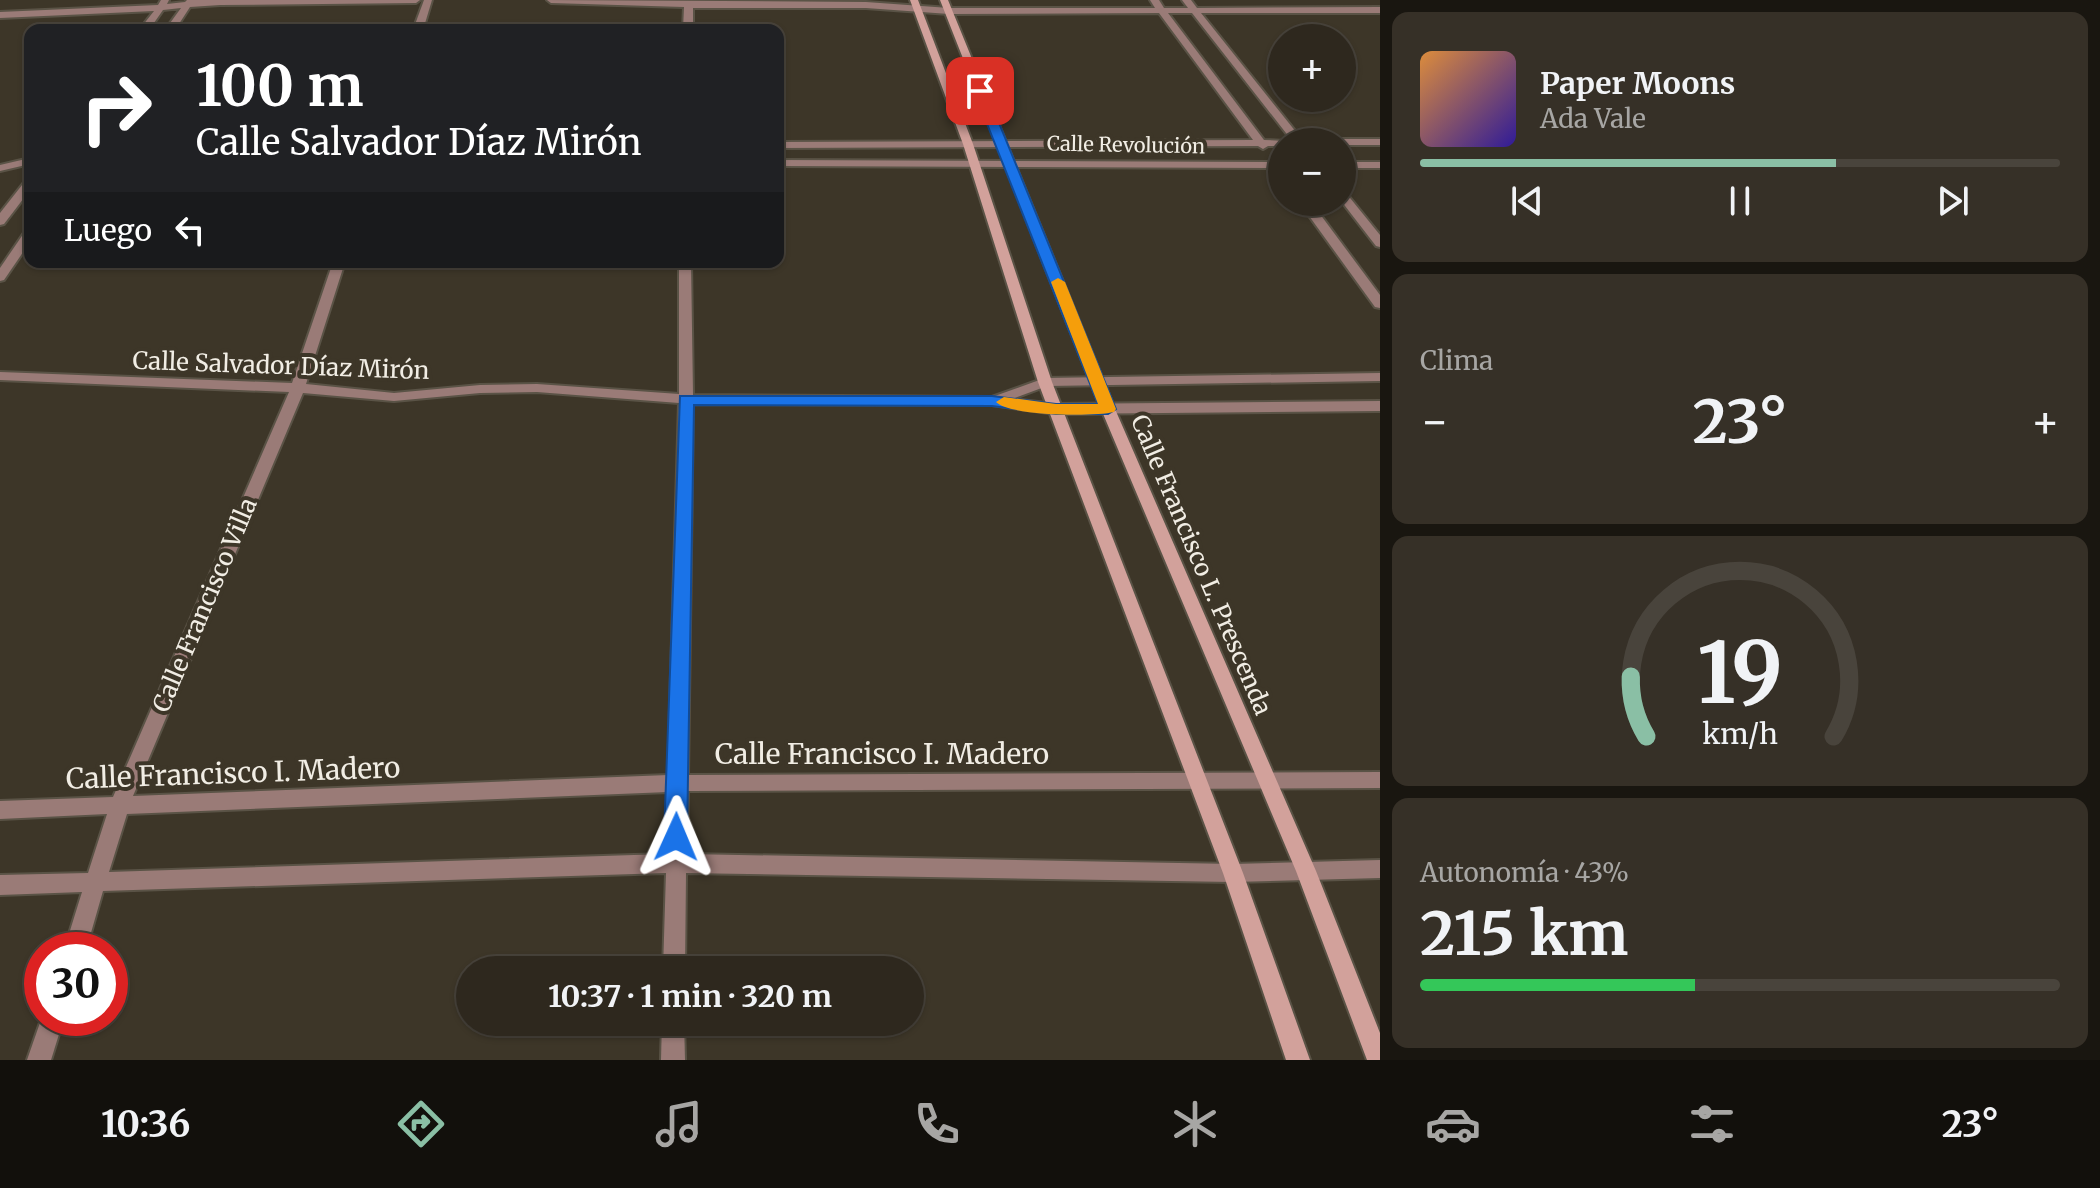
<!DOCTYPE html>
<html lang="es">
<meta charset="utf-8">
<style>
body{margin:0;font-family:Merriweather,serif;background:#363027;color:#f1f3f6;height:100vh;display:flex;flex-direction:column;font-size:30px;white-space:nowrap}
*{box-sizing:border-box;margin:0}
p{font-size:26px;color:#a7a6a4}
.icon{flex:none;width:44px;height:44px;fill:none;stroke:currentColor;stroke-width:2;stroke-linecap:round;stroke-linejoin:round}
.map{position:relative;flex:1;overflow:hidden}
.side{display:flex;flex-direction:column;gap:12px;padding:12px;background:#191610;width:720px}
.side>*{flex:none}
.banner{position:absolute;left:24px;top:24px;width:760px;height:244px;border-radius:16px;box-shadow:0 2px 6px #0004,0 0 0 2px #49443c;background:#202124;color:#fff;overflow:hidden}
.tools{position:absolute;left:1268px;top:24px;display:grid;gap:16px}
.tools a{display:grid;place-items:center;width:88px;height:88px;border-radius:50%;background:#2e281e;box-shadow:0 2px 6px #0004,0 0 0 2px #49443c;font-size:40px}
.speed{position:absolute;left:24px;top:932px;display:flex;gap:16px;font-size:40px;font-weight:700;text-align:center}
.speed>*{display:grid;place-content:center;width:104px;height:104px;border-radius:50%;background:#2e281e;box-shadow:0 2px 6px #0004,0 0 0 2px #49443c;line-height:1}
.speed .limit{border:12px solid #d22;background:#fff;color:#111}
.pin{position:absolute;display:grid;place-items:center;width:68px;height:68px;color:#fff;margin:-34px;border-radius:16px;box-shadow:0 4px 12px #0006}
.me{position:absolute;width:88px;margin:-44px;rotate:1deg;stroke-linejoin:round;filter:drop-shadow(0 0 6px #0008)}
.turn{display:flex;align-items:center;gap:28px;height:168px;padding:0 40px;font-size:36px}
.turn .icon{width:104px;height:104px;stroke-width:2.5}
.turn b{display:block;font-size:56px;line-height:68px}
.then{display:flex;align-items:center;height:76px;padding:0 40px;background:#0003;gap:16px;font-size:30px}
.big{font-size:60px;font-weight:700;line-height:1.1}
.side .tile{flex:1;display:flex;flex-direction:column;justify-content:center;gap:12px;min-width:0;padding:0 28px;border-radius:16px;background:#363027}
.side .dial{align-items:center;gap:0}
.dial svg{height:208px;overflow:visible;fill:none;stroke:#49443c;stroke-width:7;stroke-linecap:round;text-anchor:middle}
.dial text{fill:#f1f3f6;stroke:none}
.song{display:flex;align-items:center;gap:24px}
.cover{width:96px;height:96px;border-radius:12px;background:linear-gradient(135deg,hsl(30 70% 55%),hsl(250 70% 35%))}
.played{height:8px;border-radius:4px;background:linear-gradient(90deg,#8abfa5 65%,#49443c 65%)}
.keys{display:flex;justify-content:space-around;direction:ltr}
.heat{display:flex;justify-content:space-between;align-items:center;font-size:44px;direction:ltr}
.charge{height:12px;border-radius:6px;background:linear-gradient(90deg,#34c759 43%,#49443c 0)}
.trip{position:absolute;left:456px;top:956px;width:468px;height:80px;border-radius:40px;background:#2e281e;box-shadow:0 2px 6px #0004,0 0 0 2px #49443c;font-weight:700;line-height:80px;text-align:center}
.dock{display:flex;height:128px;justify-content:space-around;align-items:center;background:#12100c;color:#a7a6a4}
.dock .icon{width:56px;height:56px}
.dock .active{color:#8abfa5}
.dock b{font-size:36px;color:#f1f3f6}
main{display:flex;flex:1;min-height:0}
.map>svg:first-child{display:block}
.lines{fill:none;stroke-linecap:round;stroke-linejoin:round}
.street-casing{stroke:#5a5346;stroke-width:4}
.secondary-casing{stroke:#5a5346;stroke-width:4}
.street{fill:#9a7b77;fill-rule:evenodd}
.secondary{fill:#d2a19b;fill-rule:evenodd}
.route{fill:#1a73e8;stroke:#114b97;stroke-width:2}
.slow{fill:#f59e0b}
.labels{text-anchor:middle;stroke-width:8;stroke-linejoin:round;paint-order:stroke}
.far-street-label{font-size:20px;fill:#f1ede4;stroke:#3d3628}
.street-label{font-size:24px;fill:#f1ede4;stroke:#3d3628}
.near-street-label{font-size:28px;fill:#f1ede4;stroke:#3d3628}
</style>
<main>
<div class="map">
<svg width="1380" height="1060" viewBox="0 0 1380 1060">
<rect width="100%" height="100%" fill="#3d3628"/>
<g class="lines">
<g class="street-casing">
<g id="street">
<path d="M161 0H169L167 4 185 2 187 0H420L416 3 220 5 190 7 175 30H165L181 8 163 10 149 30H139L154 11 0 18V12L158 5Z"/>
<path d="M424 0H432L423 30H413Z"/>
<path d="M547 0 866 2 949 8H1155L1150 0H1159L1164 8H1188L1182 0H1191L1197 8 1380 7V13H1201L1304 142H1293L1192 13H1168L1264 140 1286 141 1282 142V146H1268L1263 149 1258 146 778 148V142L1253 140 1159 13 949 14 866 8H693V30H683L684 7 551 3Z"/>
<path d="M1342 139H1380V145H1342V142H1337Z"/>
<path d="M30 158V164L0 171V165Z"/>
<path d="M778 160 1282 162V168L778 166Z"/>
<rect x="1342" y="162" width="38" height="6"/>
<path d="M30 179V190L4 224 0 225V213L26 180Z"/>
<path d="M1342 192 1346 193 1380 235V247L1376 246 1342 202Z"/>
<path d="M1299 202H1311L1380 295V308L1375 307Z"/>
<path d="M30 229V242L4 280 0 281V268L26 230Z"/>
<path d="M333 262H345L306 384 394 393 480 385 537 384 679 394V262H691L693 395 992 397 1045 378 1380 373V381L1047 386 1012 399 1056 404 1380 401V411L1056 414 992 405 693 404 688 775 1380 772V788L688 791 687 854 1233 864 1380 860V878L1233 882 686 873 685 970H663L666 873 103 891 86 950H64L82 892 0 895V875L88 873 107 814 0 819V801L113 797 289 392 0 380V372L292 383ZM537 392 679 403 668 775 133 796 303 393 394 401 480 393ZM668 792 666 854 109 872 127 814Z"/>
<path d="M42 1017 64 1018 51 1060H27Z"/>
<path d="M662 1022H684L685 1060H661Z"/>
</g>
</g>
<g class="secondary-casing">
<g id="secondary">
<path d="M910 0H918L973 144 1052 382 1243 873 1310 1060H1286L1223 873 1038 382 963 144Z"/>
<path d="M940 0H948L1115 409 1316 871 1380 1033V1060H1367L1296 871 1101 409Z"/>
</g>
</g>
<use href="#street" class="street"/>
<use href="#secondary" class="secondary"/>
</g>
<path class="route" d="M980 87 986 91 1116 409 1108 414H1056L992 406 694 405 687 837 684 844 676 847 668 844 664 837 680 396H992L1056 404H1098L974 91Z"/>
<path class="slow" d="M1058 278 1065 282 1116 409 1114 412C1093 417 1010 416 996 402L1004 397 1056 404H1098L1051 282Z"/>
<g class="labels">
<g class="far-street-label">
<text transform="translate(1126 145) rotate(1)" y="7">Calle Revolución</text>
</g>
<g class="street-label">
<text transform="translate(281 366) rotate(2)" y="8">Calle Salvador Díaz Mirón</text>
<text transform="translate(1201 565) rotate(67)" y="8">Calle Francisco L. Prescenda</text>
<text transform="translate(205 605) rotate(-67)" y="8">Calle Francisco Villa</text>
</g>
<g class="near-street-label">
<text x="882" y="764">Calle Francisco I. Madero</text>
<text transform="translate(233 773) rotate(-2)" y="10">Calle Francisco I. Madero</text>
</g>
</g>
</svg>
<div class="tools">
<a>+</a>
<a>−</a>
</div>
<div class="speed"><div class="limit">30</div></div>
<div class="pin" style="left:980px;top:91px;background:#d93025"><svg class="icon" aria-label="arrive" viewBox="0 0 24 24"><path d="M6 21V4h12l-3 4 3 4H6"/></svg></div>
<svg class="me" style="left:676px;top:837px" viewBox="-20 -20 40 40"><path d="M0-17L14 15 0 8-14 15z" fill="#1a73e8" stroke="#fff" stroke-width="4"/></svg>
<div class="trip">10:37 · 1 min · 320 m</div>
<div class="banner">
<div class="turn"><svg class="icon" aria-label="right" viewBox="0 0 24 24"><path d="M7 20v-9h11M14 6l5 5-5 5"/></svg><div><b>100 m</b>Calle Salvador Díaz Mirón</div></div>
<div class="then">Luego<svg class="icon" aria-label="left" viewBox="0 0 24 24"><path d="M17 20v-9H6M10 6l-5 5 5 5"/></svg></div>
</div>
</div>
<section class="side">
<div class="tile">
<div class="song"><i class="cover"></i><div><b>Paper Moons</b><p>Ada Vale</p></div></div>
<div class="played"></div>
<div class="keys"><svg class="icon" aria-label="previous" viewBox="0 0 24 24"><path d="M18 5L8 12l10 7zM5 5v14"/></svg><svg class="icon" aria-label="pause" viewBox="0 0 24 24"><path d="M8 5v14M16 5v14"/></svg><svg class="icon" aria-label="next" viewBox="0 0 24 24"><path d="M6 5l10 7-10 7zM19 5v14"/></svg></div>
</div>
<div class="tile"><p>Clima</p>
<div class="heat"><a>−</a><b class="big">23°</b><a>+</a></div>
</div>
<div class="tile dial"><svg viewBox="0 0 100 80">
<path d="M14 69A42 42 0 1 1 86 69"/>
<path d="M14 69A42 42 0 0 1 8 46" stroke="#8abfa5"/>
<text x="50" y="56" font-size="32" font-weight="700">19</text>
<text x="50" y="72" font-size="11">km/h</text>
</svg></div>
<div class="tile"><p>Autonomía · 43%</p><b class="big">215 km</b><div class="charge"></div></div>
</section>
</main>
<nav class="dock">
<b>10:36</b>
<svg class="icon active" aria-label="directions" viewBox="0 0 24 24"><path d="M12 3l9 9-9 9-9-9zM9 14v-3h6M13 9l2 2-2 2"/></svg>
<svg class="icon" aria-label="music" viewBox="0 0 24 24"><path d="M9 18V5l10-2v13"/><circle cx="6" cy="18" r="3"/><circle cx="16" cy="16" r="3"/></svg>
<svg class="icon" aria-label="phone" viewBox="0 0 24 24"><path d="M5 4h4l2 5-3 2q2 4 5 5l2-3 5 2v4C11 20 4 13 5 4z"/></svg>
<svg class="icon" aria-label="climate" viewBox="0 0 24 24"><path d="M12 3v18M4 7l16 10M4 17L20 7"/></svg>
<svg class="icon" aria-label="car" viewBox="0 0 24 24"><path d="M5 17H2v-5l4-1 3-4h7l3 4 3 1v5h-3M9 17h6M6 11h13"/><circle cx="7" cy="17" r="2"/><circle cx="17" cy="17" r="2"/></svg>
<svg class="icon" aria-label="filters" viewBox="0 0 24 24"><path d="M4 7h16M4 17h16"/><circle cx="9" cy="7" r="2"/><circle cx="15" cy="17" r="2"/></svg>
<b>23°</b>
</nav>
